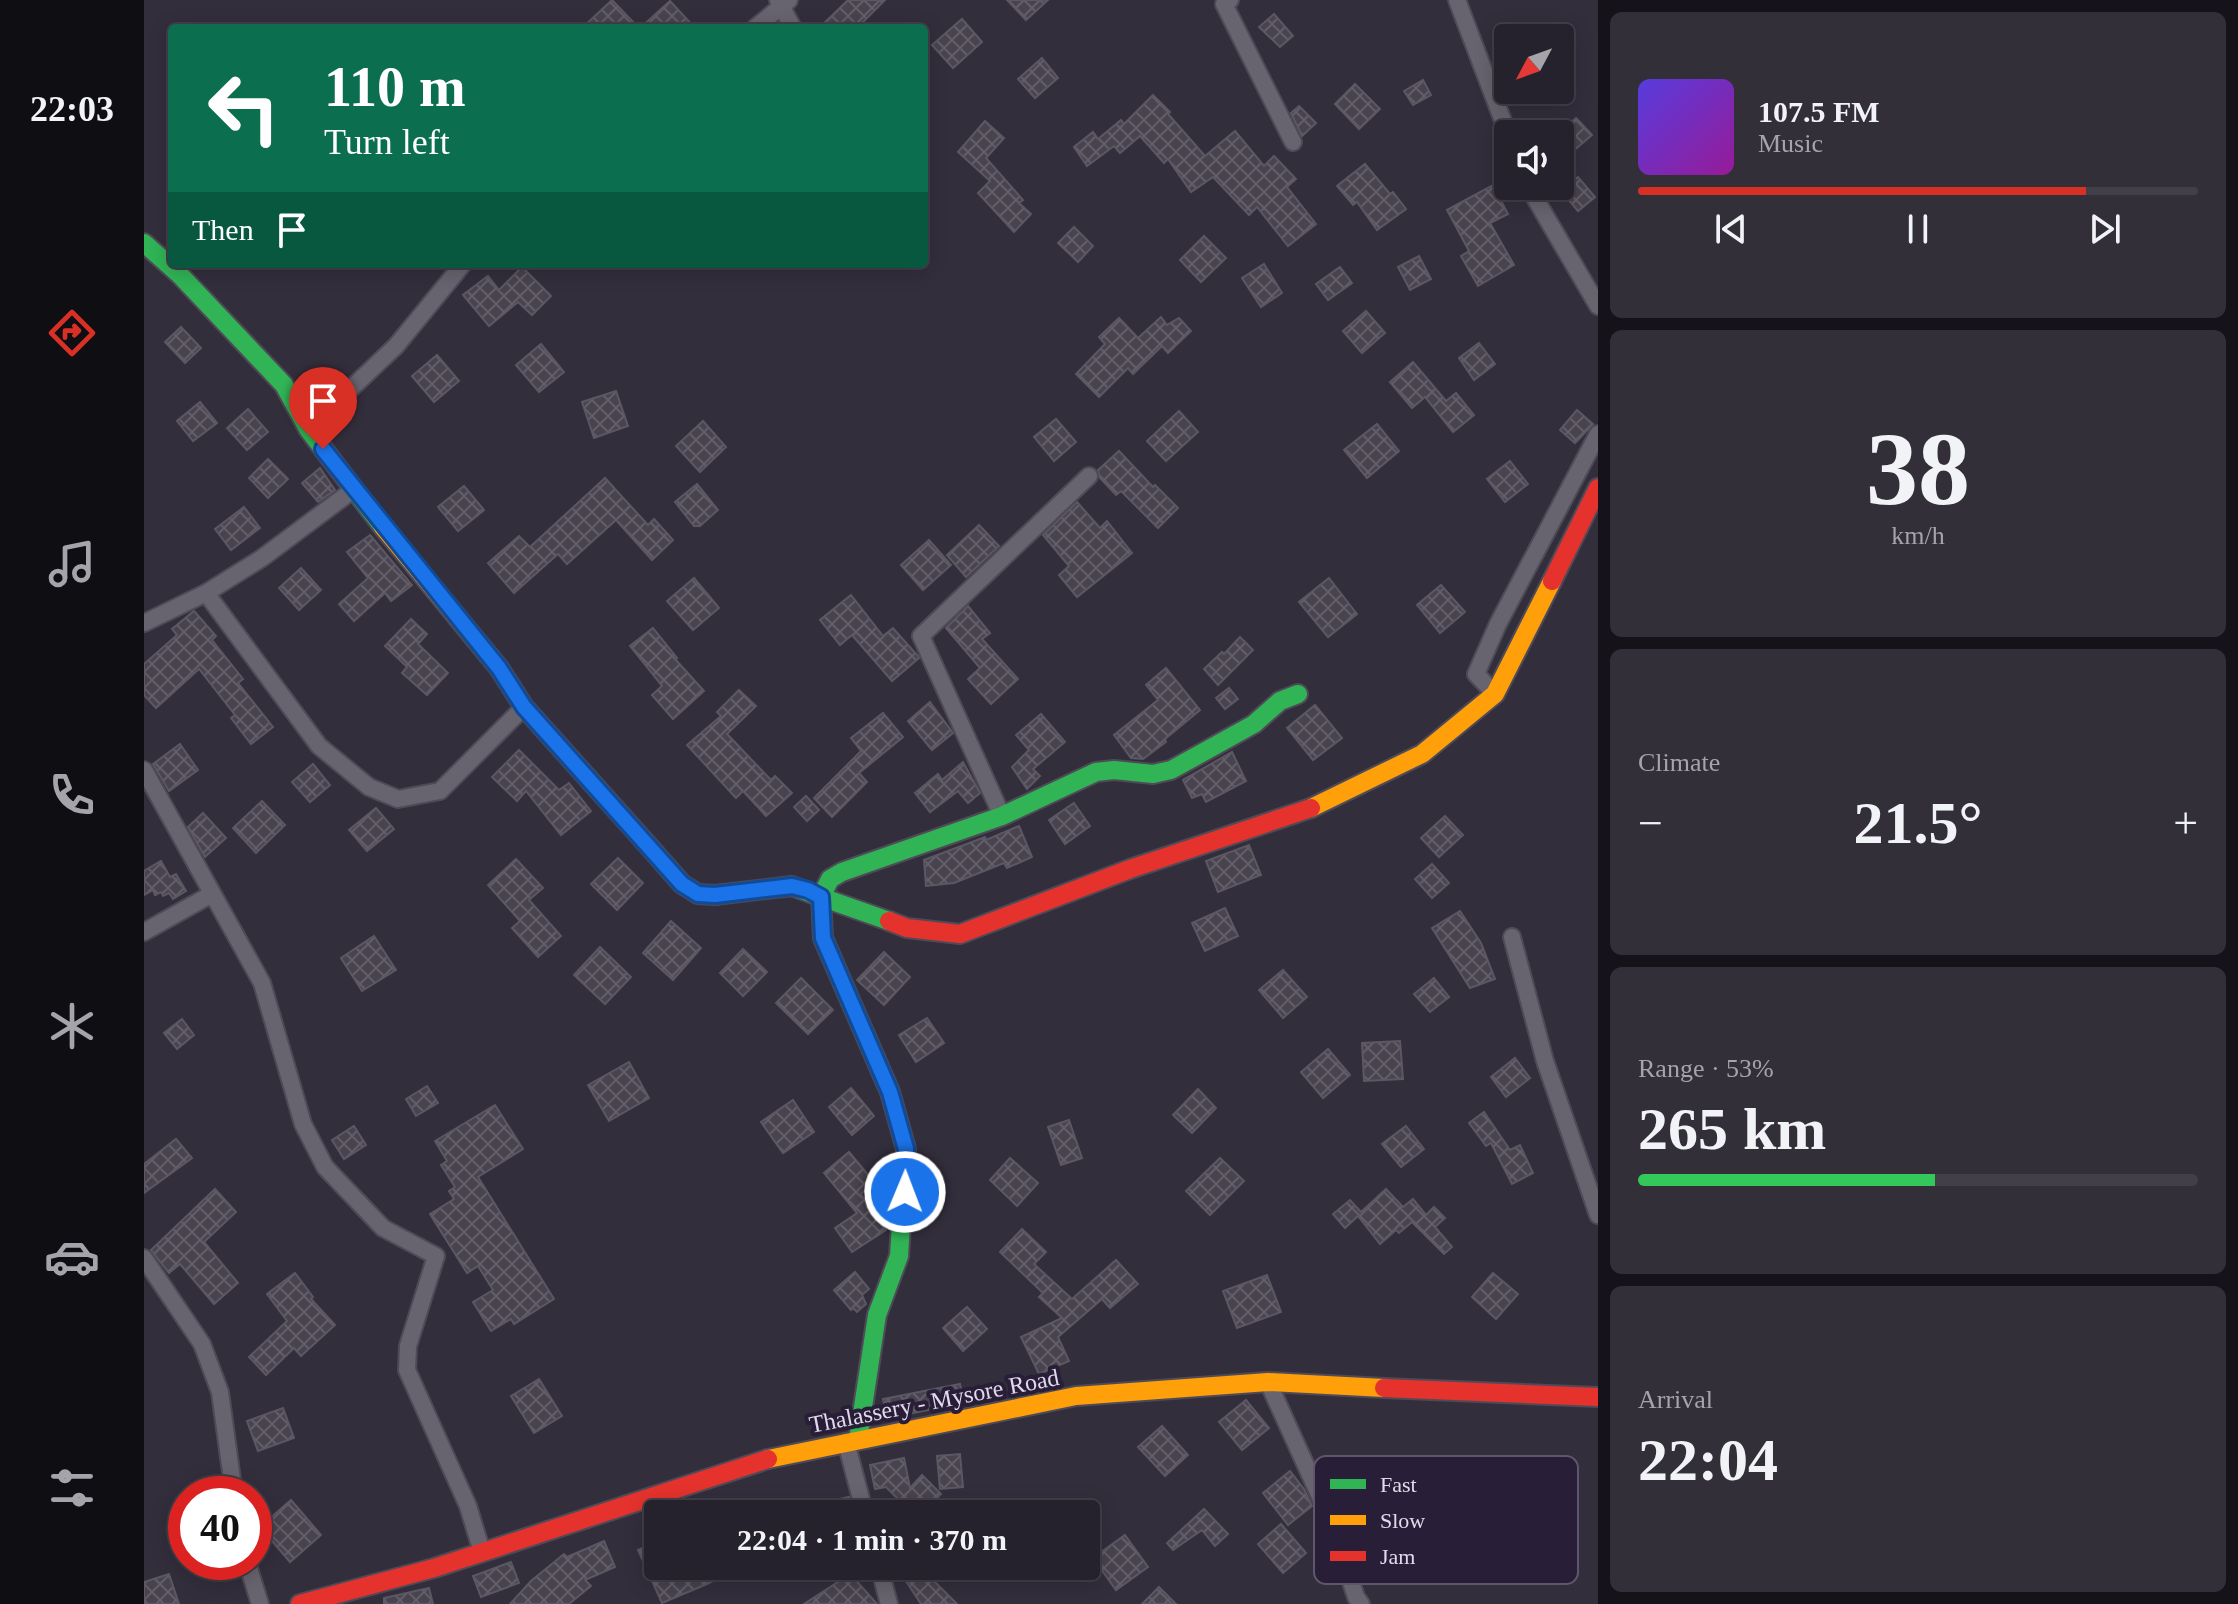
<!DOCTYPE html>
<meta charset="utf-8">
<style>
body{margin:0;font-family:"Times New Roman",serif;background:#322f39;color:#f1f3f6;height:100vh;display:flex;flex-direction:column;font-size:30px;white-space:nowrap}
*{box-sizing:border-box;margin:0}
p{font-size:26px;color:#a4a4aa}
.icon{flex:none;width:44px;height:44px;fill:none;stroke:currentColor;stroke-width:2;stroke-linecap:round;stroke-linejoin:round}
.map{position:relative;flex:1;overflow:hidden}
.sheet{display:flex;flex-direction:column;gap:12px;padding:12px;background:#151319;width:640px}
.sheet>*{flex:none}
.guide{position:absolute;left:24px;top:24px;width:760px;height:244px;border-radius:8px;box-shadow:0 4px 20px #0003,0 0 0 2px #423f49;background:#0b6e4f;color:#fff;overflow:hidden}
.needle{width:52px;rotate:229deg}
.controls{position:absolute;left:1350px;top:24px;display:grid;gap:16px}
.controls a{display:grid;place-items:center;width:80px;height:80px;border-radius:8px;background:#26222d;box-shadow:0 4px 20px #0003,0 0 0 2px #423f49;font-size:40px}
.speed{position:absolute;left:24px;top:1476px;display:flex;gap:16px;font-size:40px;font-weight:700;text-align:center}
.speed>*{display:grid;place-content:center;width:104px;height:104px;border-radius:50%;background:#26222d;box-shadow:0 4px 20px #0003,0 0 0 2px #423f49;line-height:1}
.speed .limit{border:12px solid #d22;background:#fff;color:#111}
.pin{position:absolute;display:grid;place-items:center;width:68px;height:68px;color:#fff;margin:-82px -34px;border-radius:50% 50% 50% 0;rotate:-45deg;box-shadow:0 0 8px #0007}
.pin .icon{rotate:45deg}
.me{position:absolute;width:88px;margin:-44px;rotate:1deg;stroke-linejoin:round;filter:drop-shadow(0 0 6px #0008)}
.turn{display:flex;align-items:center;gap:28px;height:168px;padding:0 24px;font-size:36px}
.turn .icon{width:104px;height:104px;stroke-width:2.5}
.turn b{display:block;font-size:56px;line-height:68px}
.then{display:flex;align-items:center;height:76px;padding:0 24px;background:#0003;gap:16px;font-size:30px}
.big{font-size:60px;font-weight:800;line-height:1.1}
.sheet .tile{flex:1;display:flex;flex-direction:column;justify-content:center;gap:12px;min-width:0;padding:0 28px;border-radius:12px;background:#322f39}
.sheet .dial{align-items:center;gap:0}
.dial b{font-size:104px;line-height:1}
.song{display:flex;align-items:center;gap:24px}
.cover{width:96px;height:96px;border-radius:12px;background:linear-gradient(135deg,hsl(250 70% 55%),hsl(300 70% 35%))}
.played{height:8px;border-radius:4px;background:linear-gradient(90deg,#d93025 80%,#423f49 80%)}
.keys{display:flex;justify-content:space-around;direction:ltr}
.heat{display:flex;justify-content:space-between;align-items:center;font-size:44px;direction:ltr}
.charge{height:12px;border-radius:6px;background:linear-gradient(90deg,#34c759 53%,#423f49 0)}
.trip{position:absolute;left:500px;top:1500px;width:456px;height:80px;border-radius:8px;background:#26222d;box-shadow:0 4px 20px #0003,0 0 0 2px #423f49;font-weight:800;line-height:80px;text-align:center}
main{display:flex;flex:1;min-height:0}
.tabs{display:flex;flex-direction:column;width:144px;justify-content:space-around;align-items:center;background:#0f0e12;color:#a4a4aa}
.tabs .icon{width:56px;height:56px}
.tabs .active{color:#d93025}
.tabs b{font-size:36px;color:#f1f3f6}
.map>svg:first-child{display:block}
.building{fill:url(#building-cross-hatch);stroke:#5b5763;stroke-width:2}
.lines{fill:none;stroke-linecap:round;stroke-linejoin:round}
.street-casing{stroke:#4f4a57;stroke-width:20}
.fast-casing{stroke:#4f4a57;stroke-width:22}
.slow-casing{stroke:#4f4a57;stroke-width:22}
.jam-casing{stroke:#4f4a57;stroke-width:22}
.street{stroke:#68646f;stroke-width:16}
.fast{stroke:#30b455;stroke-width:18}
.slow{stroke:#ff9f0a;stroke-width:18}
.jam{stroke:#e5322d;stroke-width:18}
.route-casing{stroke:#114b97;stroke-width:20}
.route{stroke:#1a73e8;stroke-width:14}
.labels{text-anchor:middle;stroke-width:8;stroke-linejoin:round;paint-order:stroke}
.street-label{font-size:24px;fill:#e0daeb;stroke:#281e37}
.key{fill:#281e37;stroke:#5f566d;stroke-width:2}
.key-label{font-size:22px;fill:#e0daeb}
</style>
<main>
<nav class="tabs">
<b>22:03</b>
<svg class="icon active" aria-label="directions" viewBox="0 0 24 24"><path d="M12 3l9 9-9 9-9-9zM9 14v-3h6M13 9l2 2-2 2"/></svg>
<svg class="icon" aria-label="music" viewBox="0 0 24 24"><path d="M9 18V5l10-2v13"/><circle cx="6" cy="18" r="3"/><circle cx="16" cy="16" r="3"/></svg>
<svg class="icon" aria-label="phone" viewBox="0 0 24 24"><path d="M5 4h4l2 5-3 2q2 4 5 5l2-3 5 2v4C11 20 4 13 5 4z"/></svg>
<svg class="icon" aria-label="climate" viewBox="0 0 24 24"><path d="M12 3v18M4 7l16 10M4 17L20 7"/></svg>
<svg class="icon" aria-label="car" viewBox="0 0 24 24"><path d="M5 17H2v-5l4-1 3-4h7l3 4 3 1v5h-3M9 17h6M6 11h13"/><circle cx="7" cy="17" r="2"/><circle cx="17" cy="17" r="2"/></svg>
<svg class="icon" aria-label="filters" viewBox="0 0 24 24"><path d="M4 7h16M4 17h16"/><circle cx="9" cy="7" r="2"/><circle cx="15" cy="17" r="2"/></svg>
</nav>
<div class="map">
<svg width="1454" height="1604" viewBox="0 0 1454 1604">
<defs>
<pattern id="building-cross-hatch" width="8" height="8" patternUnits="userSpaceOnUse" patternTransform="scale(2)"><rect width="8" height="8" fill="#48434f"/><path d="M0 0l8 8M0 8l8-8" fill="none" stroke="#625e68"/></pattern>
</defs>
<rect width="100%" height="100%" fill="#332e3c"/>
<g class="building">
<path d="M468 0 495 28H438Z"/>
<path d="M704 0H741L713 28H675Z"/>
<path d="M863 0H904L882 20Z"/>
<path d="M526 1 551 28H496Z"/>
<path d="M1130 14 1149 36 1136 47 1115 27Z"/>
<path d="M818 19 838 42 809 68 788 45Z"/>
<path d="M898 58 914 78 891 98 874 79Z"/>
<path d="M1279 80 1287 95 1269 105 1260 91Z"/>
<path d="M1211 84 1236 109 1215 129 1191 104Z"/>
<path d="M1009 95 1026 112 1024 114 1061 156 1091 131 1120 166 1130 156 1152 179 1143 187 1172 224 1144 246 1113 207 1105 215 1069 177 1047 192 1024 159 1020 163 996 136 976 153 970 146 943 166 930 147 949 132 954 139 977 120 980 124Z"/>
<path d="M1155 106 1172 123 1158 136 1147 113Z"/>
<path d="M1432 118 1448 135 1428 152 1413 134Z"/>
<path d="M841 121 860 138 842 158 879 200 875 203 887 214 870 232 834 193 846 181 814 152Z"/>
<path d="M1221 164 1246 194 1249 192 1262 209 1233 230 1213 202 1209 205 1193 186Z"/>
<path d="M1434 177 1451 197 1434 211 1417 191Z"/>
<path d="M1349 185 1364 214 1346 223 1370 265 1334 286 1317 256 1325 251 1303 210Z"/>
<path d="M930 227 949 246 934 262 914 243Z"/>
<path d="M1060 236 1082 258 1057 282 1036 260Z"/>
<path d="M1275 256 1287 279 1266 290 1254 267Z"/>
<path d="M1120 264 1138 293 1117 307 1098 278Z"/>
<path d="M378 267 407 296 388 315 374 302 345 326 319 295 344 276 355 290Z"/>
<path d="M1196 267 1208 283 1184 300 1172 284Z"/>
<path d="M1222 311 1241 333 1218 353 1199 331Z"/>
<path d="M1017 317 1023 325 1035 318 1047 331 1024 353 1018 346 989 374 984 368 955 397 932 374 961 344 955 337 975 318 994 338Z"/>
<path d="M37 327 57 348 41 363 21 342Z"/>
<path d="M1335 343 1351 364 1330 380 1315 358Z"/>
<path d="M397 344 420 372 395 392 372 365Z"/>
<path d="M293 355 315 381 290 402 268 376Z"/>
<path d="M1269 362 1302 401 1312 393 1330 415 1309 432 1281 397 1268 408 1246 382Z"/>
<path d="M472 391 484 426 450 438 438 402Z"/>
<path d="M56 402 73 423 49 441 33 421Z"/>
<path d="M104 409 124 432 103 450 83 428Z"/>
<path d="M1433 410 1449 424 1431 443 1416 430Z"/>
<path d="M1035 411 1054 432 1022 461 1003 441Z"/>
<path d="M912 419 932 442 910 461 890 437Z"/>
<path d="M559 421 582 447 556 472 532 446Z"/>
<path d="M1233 424 1255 451 1223 478 1200 450Z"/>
<path d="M975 451 1009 487 1011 485 1034 508 1014 528 977 491 972 495 956 478 954 470Z"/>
<path d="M124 459 144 479 124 498 105 478Z"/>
<path d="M1366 461 1384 484 1361 502 1343 479Z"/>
<path d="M176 468 191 490 174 502 158 483Z"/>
<path d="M461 478 504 525 510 519 529 540 508 560 472 520 423 564 414 554 370 593 344 563 375 536 386 547Z"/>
<path d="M553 484 574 510 556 526H550L531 502Z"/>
<path d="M320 486 340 510 314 531 294 507Z"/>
<path d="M933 502 956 528 963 521 988 553 933 597 915 575 925 566 899 535Z"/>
<path d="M100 507 116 528 87 550 71 529Z"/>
<path d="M835 525 855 546 822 577 803 555Z"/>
<path d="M226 535 268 585 247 601 241 593 210 621 195 604 224 578 203 552Z"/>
<path d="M785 540 807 565 779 590 757 565Z"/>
<path d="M157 568 177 590 155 610 135 588Z"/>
<path d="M550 578 575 608 549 630 523 601Z"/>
<path d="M1185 578 1213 614 1184 637 1155 602Z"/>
<path d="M1297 585 1321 612 1296 633 1273 605Z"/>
<path d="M707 595 739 636 749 628 774 656 775 658 748 681 708 635 696 645 676 620Z"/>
<path d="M824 606 846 633 838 639 874 679 847 704 824 679 836 668 802 628Z"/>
<path d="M50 611 72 636 68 640 99 679 94 683 129 727 107 744 87 718 91 715 55 669 12 708 0 695V664L33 635 28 629Z"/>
<path d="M267 619 283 634 274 644 304 673 283 695 258 673 263 667 241 646Z"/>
<path d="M509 628 533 658 531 659 560 691 529 719 508 695 518 686 486 646Z"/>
<path d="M1096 637 1109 650 1074 685 1060 669 1078 652 1080 654Z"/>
<path d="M1022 668 1056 710 1021 739 1022 742 999 759 987 758 970 735 1014 700 1002 685Z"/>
<path d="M1085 688 1094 699 1081 709 1072 698Z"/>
<path d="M595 690 612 706 583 734 627 780 631 776 648 793 622 816 599 791 592 798 543 745 577 716 573 712Z"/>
<path d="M786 702 809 733 788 750 764 721Z"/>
<path d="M1171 705 1198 738 1169 760 1143 728Z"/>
<path d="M739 713 759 737 715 773 723 782 688 817 670 798 717 751 707 738Z"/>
<path d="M897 714 921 742 889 769 896 776 883 789 868 767 885 750 872 735Z"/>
<path d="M36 744 54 770 25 791 9 764Z"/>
<path d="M375 750 415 790 425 783 447 811 417 835 382 791 373 801 348 777Z"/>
<path d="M1088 752 1102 781 1062 802 1058 794 1048 798 1039 780Z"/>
<path d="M819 762 836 793 824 803 814 791 786 812 771 793 794 774 798 780Z"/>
<path d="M169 764 186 785 166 802 148 782Z"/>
<path d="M662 796 675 810 663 821 650 807Z"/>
<path d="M118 801 141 825 112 853 89 828Z"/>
<path d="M930 803 946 826 921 844 905 820Z"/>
<path d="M232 808 250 829 223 851 205 830Z"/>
<path d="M59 813 82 838 61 857 44 827Z"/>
<path d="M1301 816 1319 835 1295 857 1277 838Z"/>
<path d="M875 826 888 857 863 868 860 863 810 883 782 886 780 860 841 837 842 840Z"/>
<path d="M1105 845 1117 875 1074 892 1062 861Z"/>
<path d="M474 858 499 883 473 910 447 884Z"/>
<path d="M372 859 399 888 385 900 417 936 394 957 368 928 376 921 344 885Z"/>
<path d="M17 861 26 877 32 874 42 891 29 899 25 893 19 896 17 892 11 895 9 890 0 895V871Z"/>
<path d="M1288 864 1305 883 1288 898 1271 879Z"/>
<path d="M1081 908 1094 936 1061 951 1048 923Z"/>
<path d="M1316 911 1337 943 1351 979 1326 988 1288 928Z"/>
<path d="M527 921 557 948 529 980 499 953Z"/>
<path d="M230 936 252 970 218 991 197 958Z"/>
<path d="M456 947 487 977 461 1004 430 975Z"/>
<path d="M599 949 623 972 599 996 576 973Z"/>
<path d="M740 952 766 977 740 1005 713 980Z"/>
<path d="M1139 970 1163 997 1139 1018 1115 990Z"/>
<path d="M657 978 689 1010 664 1034 632 1003Z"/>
<path d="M1290 978 1305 997 1286 1012 1270 994Z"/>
<path d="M783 1018 800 1043 772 1062 755 1035Z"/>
<path d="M38 1019 50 1035 33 1049 20 1033Z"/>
<path d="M1256 1041 1259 1079 1220 1081 1218 1043Z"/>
<path d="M1184 1049 1206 1075 1179 1098 1157 1072Z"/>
<path d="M1371 1058 1386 1078 1362 1097 1347 1077Z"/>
<path d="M485 1062 505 1098 465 1121 444 1085Z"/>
<path d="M283 1086 294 1103 272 1116 262 1099Z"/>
<path d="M707 1088 730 1116 708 1135 685 1107Z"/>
<path d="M1054 1089 1072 1108 1048 1133 1029 1115Z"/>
<path d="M649 1100 670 1132 639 1153 617 1122Z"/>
<path d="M351 1105 379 1149 334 1177 410 1299 370 1324 367 1319 347 1331 329 1302 349 1290 334 1266 323 1273 286 1214 310 1199 305 1191 311 1187 297 1165 303 1161 291 1141Z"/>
<path d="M1340 1112 1366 1150 1376 1145 1389 1173 1368 1184 1347 1143 1342 1146 1325 1123Z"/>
<path d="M925 1120 938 1158 917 1165 904 1127Z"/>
<path d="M210 1126 222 1145 200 1159 188 1140Z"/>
<path d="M1262 1126 1280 1149 1257 1167 1238 1144Z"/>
<path d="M32 1139 48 1158 0 1193V1164Z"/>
<path d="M705 1152 730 1182 717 1194 742 1230 708 1252 691 1228 713 1213 680 1173Z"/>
<path d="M866 1158 894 1183 873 1206 846 1180Z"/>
<path d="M1076 1158 1100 1181 1066 1215 1042 1191Z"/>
<path d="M71 1189 92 1212 60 1242 94 1283 70 1304 36 1264 25 1273 7 1250Z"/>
<path d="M1242 1189 1259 1207 1269 1199 1282 1215 1290 1207 1301 1218 1291 1227 1308 1247 1300 1254 1268 1222 1255 1233 1252 1230 1236 1244 1214 1216 1201 1228 1189 1214 1206 1200 1217 1212Z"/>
<path d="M878 1229 902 1252 890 1264 928 1299 972 1260 994 1284 966 1308 958 1299 914 1337 925 1361 895 1374 877 1337 918 1318 895 1297 899 1293 856 1252Z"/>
<path d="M711 1272 725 1289 718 1295 722 1304 713 1312 709 1308 707 1310 690 1290Z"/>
<path d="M151 1273 169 1297 167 1299 191 1325 157 1356 150 1348 122 1375 105 1357 143 1321 123 1294Z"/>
<path d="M1349 1273 1374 1294 1352 1319 1328 1297Z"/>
<path d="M1123 1275 1137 1312 1093 1328 1079 1291Z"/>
<path d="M823 1307 843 1329 819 1351 799 1328Z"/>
<path d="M395 1379 418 1416 390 1433 367 1396Z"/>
<path d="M816 1384 820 1403 743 1418 739 1399Z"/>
<path d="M1102 1400 1125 1428 1098 1450 1075 1422Z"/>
<path d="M139 1408 150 1438 114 1451 103 1421Z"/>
<path d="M1018 1426 1044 1455 1021 1476 994 1447Z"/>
<path d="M816 1454 819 1487 796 1489 793 1456Z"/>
<path d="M760 1458 766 1488 778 1475 797 1494 777 1514H769L742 1487 731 1489 726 1465Z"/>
<path d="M1146 1471 1160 1489 1168 1506 1144 1525 1119 1493Z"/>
<path d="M705 1497 710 1514H689L686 1501Z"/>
<path d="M147 1500 177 1535 146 1562 116 1527Z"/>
<path d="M1060 1509 1084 1534 1071 1546 1058 1530 1029 1550 1023 1543Z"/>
<path d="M1137 1524 1162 1553 1139 1573 1114 1544Z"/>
<path d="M981 1535 1004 1567 972 1590 949 1558Z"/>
<path d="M460 1541 471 1567 441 1580 447 1586 425 1604H366L387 1581 420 1554 423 1557Z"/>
<path d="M514 1541V1566H598L563 1584 518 1603 494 1550Z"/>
<path d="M367 1562 375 1583 337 1597 329 1576Z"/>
<path d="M752 1566H775L813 1604H777Z"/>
<path d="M25 1574 35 1604H0V1582Z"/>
<path d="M709 1577 733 1604H660L700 1578Z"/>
<path d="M1015 1587 1032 1604H998Z"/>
<path d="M285 1588 289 1604H240V1598Z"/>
</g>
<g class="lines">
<g class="street-casing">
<g id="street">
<path d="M634 0 649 28"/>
<path d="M1086 0 1080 4 1149 142"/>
<path d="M1313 0 1364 134"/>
<path d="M611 28 645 0"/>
<path d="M1384 186 1454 306"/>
<path d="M164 429 252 346 319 264"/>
<path d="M62 593 175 746 225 787 254 799 296 791 380 707"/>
<path d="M0 623 62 593 118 558 209 490"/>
<path d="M1351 694 1332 674 1354 624 1454 434"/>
<path d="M0 770 118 983 159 1124 181 1167 239 1228 292 1256 264 1346 263 1370 324 1506 338 1552"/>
<path d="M858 816 777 636 945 476"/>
<path d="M0 932 68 894"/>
<path d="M1368 937 1401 1061 1454 1215"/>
<path d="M0 1258 58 1344 76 1392 90 1494"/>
<path d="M1124 1382 1188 1523 1212 1597 1217 1604"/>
<path d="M702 1442 721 1514"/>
<path d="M103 1562 116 1604"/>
<path d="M735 1566 745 1604"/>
</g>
</g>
<g class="fast-casing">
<g id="fast">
<path d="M0 243 36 275 140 385 164 429 239 527"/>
<path d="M501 842 538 884 554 894 571 895 648 886 677 897 686 879 698 872 858 816 952 772 970 770 1009 774 1027 770 1110 724 1136 701 1154 694"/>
<path d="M714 1440 733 1315 755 1256 762 1149 746 1092 679 938 677 897 745 921"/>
</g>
</g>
<g class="slow-casing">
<g id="slow">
<path d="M239 527 355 668 380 707 501 842"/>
<path d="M1167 808 1278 754 1351 694 1408 581"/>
<path d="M624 1459 932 1396 1124 1382 1240 1388"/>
</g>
</g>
<g class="jam-casing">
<g id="jam">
<path d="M1408 581 1454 488"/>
<path d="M745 921 763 928 816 934 986 869 1167 808"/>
<path d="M1240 1388 1454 1397"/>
<path d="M156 1604 290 1568 624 1459"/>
</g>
</g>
<use href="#street" class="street"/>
<use href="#fast" class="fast"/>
<use href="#slow" class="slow"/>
<use href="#jam" class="jam"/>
</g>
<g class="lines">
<g class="route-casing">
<path id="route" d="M179 449 355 668 380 707 538 884 554 894 571 895 648 886 664 890 677 897 679 938 746 1092 762 1149 761 1192"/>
</g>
<use href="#route" class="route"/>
</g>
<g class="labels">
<g class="street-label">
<text transform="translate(790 1401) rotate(-11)" y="8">Thalassery - Mysore Road</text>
</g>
</g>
<rect x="1170" y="1456" width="264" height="128" rx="12" class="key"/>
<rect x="1186" y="1479" width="36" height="10" fill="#30b455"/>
<rect x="1186" y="1515" width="36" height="10" fill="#ff9f0a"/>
<rect x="1186" y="1551" width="36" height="10" fill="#e5322d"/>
<g class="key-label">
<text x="1236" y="1492">Fast</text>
<text x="1236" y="1528">Slow</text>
<text x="1236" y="1564">Jam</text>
</g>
</svg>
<div class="controls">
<a><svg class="needle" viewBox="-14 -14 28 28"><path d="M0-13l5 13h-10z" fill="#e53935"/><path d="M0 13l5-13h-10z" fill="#a4a4aa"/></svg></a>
<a><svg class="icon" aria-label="sound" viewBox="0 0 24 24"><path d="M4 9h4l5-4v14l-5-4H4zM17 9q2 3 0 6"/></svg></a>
</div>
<div class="speed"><div class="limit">40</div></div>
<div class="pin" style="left:179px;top:449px;background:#d93025"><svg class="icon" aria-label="arrive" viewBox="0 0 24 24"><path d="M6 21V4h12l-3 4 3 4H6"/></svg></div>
<svg class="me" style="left:761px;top:1192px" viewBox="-20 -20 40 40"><circle r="17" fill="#1a73e8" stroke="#fff" stroke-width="3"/><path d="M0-11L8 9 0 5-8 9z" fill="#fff"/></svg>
<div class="trip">22:04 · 1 min · 370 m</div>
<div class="guide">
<div class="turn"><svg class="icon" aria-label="left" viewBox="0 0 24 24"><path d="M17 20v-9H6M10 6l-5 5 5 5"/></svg><div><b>110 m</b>Turn left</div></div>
<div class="then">Then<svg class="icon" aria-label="arrive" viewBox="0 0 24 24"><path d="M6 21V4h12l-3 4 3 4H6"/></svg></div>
</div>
</div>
<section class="sheet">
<div class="tile">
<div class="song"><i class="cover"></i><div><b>107.5 FM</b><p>Music</p></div></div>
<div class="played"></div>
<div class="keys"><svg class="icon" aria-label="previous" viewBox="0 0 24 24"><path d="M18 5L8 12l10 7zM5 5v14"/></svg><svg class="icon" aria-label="pause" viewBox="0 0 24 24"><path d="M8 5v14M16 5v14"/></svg><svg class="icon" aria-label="next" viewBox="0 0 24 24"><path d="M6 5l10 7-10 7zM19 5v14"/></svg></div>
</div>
<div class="tile dial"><b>38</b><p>km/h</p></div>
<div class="tile"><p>Climate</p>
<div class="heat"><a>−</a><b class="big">21.5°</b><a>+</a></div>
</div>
<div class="tile"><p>Range · 53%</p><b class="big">265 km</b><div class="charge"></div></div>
<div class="tile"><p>Arrival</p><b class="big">22:04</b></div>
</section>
</main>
